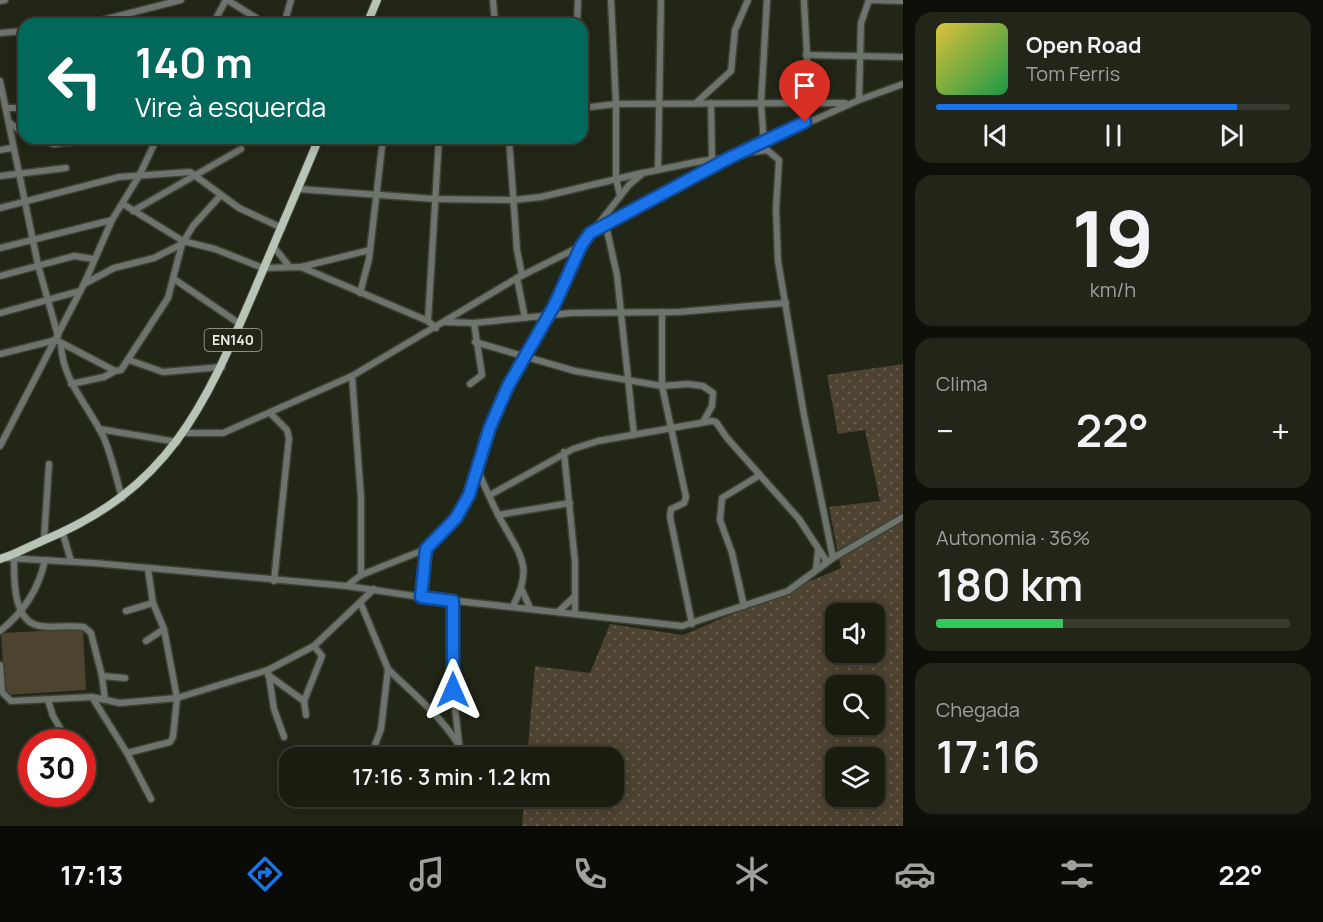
<!DOCTYPE html>
<html lang="pt">
<meta charset="utf-8">
<style>
body{margin:0;font-family:Manrope,sans-serif;background:#232519;color:#f1f3f6;height:100vh;display:flex;flex-direction:column;font-size:22px;white-space:nowrap}
*{box-sizing:border-box;margin:0}
p{font-size:20px;color:#9fa19f}
.icon{flex:none;width:33px;height:33px;fill:none;stroke:currentColor;stroke-width:2;stroke-linecap:round;stroke-linejoin:round}
.map{position:relative;flex:1;overflow:hidden}
.drawer{display:flex;flex-direction:column;gap:12px;padding:12px;background:#0e0f09;width:420px}
.drawer>*{flex:none}
.hud{position:absolute;left:18px;top:18px;width:570px;height:126px;border-radius:18px;box-shadow:0 3px 15px #0003,0 0 0 2px #383a30;background:#00695c;color:#fff;overflow:hidden}
.controls{position:absolute;left:825px;top:603px;display:grid;gap:12px}
.controls a{display:grid;place-items:center;width:60px;height:60px;border-radius:12px;background:#1a1c10;box-shadow:0 3px 15px #0003,0 0 0 2px #383a30;font-size:30px}
.speed{position:absolute;left:18px;top:729px;display:flex;gap:12px;font-size:30px;font-weight:700;text-align:center}
.speed>*{display:grid;place-content:center;width:78px;height:78px;border-radius:50%;background:#1a1c10;box-shadow:0 3px 15px #0003,0 0 0 2px #383a30;line-height:1}
.speed .limit{border:9px solid #d22;background:#fff;color:#111}
.pin{position:absolute;display:grid;place-items:center;width:51px;height:51px;color:#fff;margin:-62px -26px;border-radius:50% 50% 50% 0;rotate:-45deg;box-shadow:0 0 6px #0007}
.pin .icon{rotate:45deg}
.me{position:absolute;width:66px;margin:-33px;rotate:0deg;stroke-linejoin:round;filter:drop-shadow(0 0 4px #0008)}
.turn{display:flex;align-items:center;gap:21px;height:126px;padding:0 18px;font-size:27px}
.turn .icon{width:78px;height:78px;stroke-width:2.5}
.turn b{display:block;font-size:42px;line-height:51px}
.big{font-size:45px;font-weight:600;line-height:1.1}
.drawer .widget{flex:1;display:flex;flex-direction:column;justify-content:center;gap:9px;min-width:0;padding:0 21px;border-radius:18px;background:#232519}
.drawer .dial{align-items:center;gap:0}
.dial b{font-size:78px;line-height:1}
.song{display:flex;align-items:center;gap:18px}
.cover{width:72px;height:72px;border-radius:9px;background:linear-gradient(135deg,hsl(50 70% 55%),hsl(140 70% 35%))}
.played{height:6px;border-radius:3px;background:linear-gradient(90deg,#1a73e8 85%,#383a30 85%)}
.keys{display:flex;justify-content:space-around;direction:ltr}
.heat{display:flex;justify-content:space-between;align-items:center;font-size:33px;direction:ltr}
.charge{height:9px;border-radius:4px;background:linear-gradient(90deg,#34c759 36%,#383a30 0)}
.trip{position:absolute;left:279px;top:747px;width:345px;height:60px;border-radius:18px;background:#1a1c10;box-shadow:0 3px 15px #0003,0 0 0 2px #383a30;font-weight:600;line-height:60px;text-align:center}
.menu{display:flex;height:96px;justify-content:space-around;align-items:center;background:#0a0b06;color:#9fa19f}
.menu .icon{width:42px;height:42px}
.menu .active{color:#1a73e8}
.menu b{font-size:27px;color:#f1f3f6}
main{display:flex;flex:1;min-height:0}
.map>svg:first-child{display:block}
.grass{fill:url(#grass-dots);fill-rule:evenodd}
.green{fill:#4e4231}
.lines{fill:none;stroke-linecap:round;stroke-linejoin:round}
.minor-casing{stroke:#3e4233;stroke-width:9}
.major-casing{stroke:#3e4233;stroke-width:10}
.minor{stroke:#6d746d;stroke-width:6}
.major{stroke:#b7c4b6;stroke-width:8}
.route-casing{stroke:#114b97;stroke-width:15}
.route{stroke:#1a73e8;stroke-width:10}
.labels{text-anchor:middle;stroke-width:6;stroke-linejoin:round;paint-order:stroke}
.shield{fill:#222616;stroke:#adb1a5;stroke-width:1.5}
.shield-label{font-size:14px;font-weight:bold;fill:#e9ece2}
</style>
<main>
<div class="map">
<svg width="903" height="826" viewBox="0 0 903 826">
<defs>
<pattern id="grass-dots" width="8" height="8" patternUnits="userSpaceOnUse" patternTransform="scale(1.5)"><rect width="8" height="8" fill="#4e4231"/><path d="M2 2h.1M6 6h.1" fill="none" stroke="#685d4f" stroke-width="1.8" stroke-linecap="round"/></pattern>
</defs>
<rect width="100%" height="100%" fill="#222616"/>
<path class="grass" d="M903 364V826H522L524 797 614 796V758L527 757 535 666 590 673 610 624 683 635 841 568 829 507 880 501 865 430 838 434 827 375ZM836 614H874V652H836ZM836 686H874V724H836ZM836 758H874V796H836Z"/>
<path class="green" d="M83 629 86 690 5 695 1 633Z"/>
<g class="lines">
<g class="minor-casing">
<g id="minor">
<path d="M227 0 266 24"/>
<path d="M493 0 495 24"/>
<path d="M611 0 616 104V178L620 196"/>
<path d="M804 0 808 74 805 122"/>
<path d="M872 0 903 1"/>
<path d="M0 1 5 0"/>
<path d="M87 24 181 0"/>
<path d="M213 24 226 0"/>
<path d="M284 24 291 0"/>
<path d="M577 24 578 0"/>
<path d="M0 33 24 31"/>
<path d="M806 55 903 57"/>
<path d="M0 81 38 265 58 336"/>
<path d="M859 100 903 84"/>
<path d="M696 103 731 71 735 30 748 0"/>
<path d="M711 103 712 160"/>
<path d="M7 108H24"/>
<path d="M582 108 616 104 845 103"/>
<path d="M9 122 24 134"/>
<path d="M31 138 54 144 104 138"/>
<path d="M509 138 517 250 522 275"/>
<path d="M764 144 761 103 767 0"/>
<path d="M0 150 12 148"/>
<path d="M745 153 767 150 779 160 776 209 778 261 804 415 833 558"/>
<path d="M658 170 661 0"/>
<path d="M0 176 66 168"/>
<path d="M298 189 435 199 514 200 541 197 642 173"/>
<path d="M123 204 183 241 215 249 263 268 301 267 428 321 436 328"/>
<path d="M0 208 119 177 190 172 239 208 282 228"/>
<path d="M133 211 241 149"/>
<path d="M606 226 617 275 634 435"/>
<path d="M593 232 727 160"/>
<path d="M273 246 289 266"/>
<path d="M0 248 112 220"/>
<path d="M301 267 370 250"/>
<path d="M0 276 74 256 94 259"/>
<path d="M517 278 525 318"/>
<path d="M174 279 240 324"/>
<path d="M84 284 114 268 154 258 182 244"/>
<path d="M360 293 369 259 383 138"/>
<path d="M662 312V386L686 497 684 503 671 509 670 517 692 624"/>
<path d="M0 313 80 291"/>
<path d="M428 321 439 138"/>
<path d="M445 322 474 323 571 313 679 312 786 303"/>
<path d="M475 342 575 371 662 386 688 384 703 386 713 393 712 406 703 422"/>
<path d="M61 344C62 380 88 405 103 436 112 456 116 477 122 498"/>
<path d="M0 354 56 340 115 371 121 370 168 298 182 244 193 226 220 196"/>
<path d="M129 360 163 372 222 367"/>
<path d="M352 376 361 497V575"/>
<path d="M71 384 104 377 115 371"/>
<path d="M470 384 482 375 474 323"/>
<path d="M270 413 287 430 289 438 274 581"/>
<path d="M99 429 177 442"/>
<path d="M184 433H223L352 376 517 278 581 246"/>
<path d="M0 446 84 284 112 220 139 176 157 138"/>
<path d="M564 452 575 562V614"/>
<path d="M477 469C485 486 492 504 501 520 520 555 534 567 513 606"/>
<path d="M490 495 573 449 598 441 712 421 716 422 727 438 799 519 827 562"/>
<path d="M498 515 570 503"/>
<path d="M63 534 71 561"/>
<path d="M44 540 49 464"/>
<path d="M5 558 94 563 347 586 421 597 682 626 788 591 833 558 903 517"/>
<path d="M14 560C14 580 13 622 40 626 54 628 69 625 84 627L91 633 102 676 125 678"/>
<path d="M816 569 818 551"/>
<path d="M347 586 361 575 426 549 456 518 469 495 490 427 508 386 554 306 581 246 629 185 643 173 701 161 729 158 859 100 861 23 869 0"/>
<path d="M522 590 530 608"/>
<path d="M421 597 426 549"/>
<path d="M453 601V690L459 743"/>
<path d="M361 604 388 669 381 729 370 758"/>
<path d="M744 606 732 553 720 520 722 498 760 475"/>
<path d="M126 611 153 603"/>
<path d="M558 612 574 597"/>
<path d="M0 631C23 613 39 588 45 560"/>
<path d="M146 641 164 629"/>
<path d="M0 665 2 692 11 701 92 697"/>
<path d="M388 669C416 697 448 721 466 758"/>
<path d="M268 670 274 709 284 737"/>
<path d="M268 675 304 701"/>
<path d="M102 676 105 700"/>
<path d="M48 700 53 716 66 738"/>
<path d="M306 715 304 701 322 656 314 646"/>
<path d="M50 742 63 733"/>
<path d="M127 753 170 742 173 737 177 698 164 629 153 603 148 569"/>
<path d="M444 796H462"/>
<path d="M151 799 127 753 92 697 120 703 177 698 268 670 314 646 374 589"/>
</g>
</g>
<g class="major-casing">
<g id="major">
<path d="M367 24 377 0"/>
<path d="M0 559C14 555 28 547 42 541 169 489 204 408 255 289 276 239 298 189 319 138"/>
</g>
</g>
<use href="#minor" class="minor"/>
<use href="#major" class="major"/>
</g>
<g class="lines">
<g class="route-casing">
<path id="route" d="M453 690V601L421 597 426 549 456 518 469 495 490 427 508 386 554 306 581 246 590 233 729 158 805 122"/>
</g>
<use href="#route" class="route"/>
</g>
<g class="labels">
<rect class="shield" x="204.5" y="329" width="57" height="22" rx="4.5"/>
<g class="shield-label">
<text x="233" y="345">EN140</text>
</g>
</g>
</svg>
<div class="controls">
<a><svg class="icon" aria-label="sound" viewBox="0 0 24 24"><path d="M4 9h4l5-4v14l-5-4H4zM17 9q2 3 0 6"/></svg></a>
<a><svg class="icon" aria-label="search" viewBox="0 0 24 24"><circle cx="10" cy="10" r="6"/><path d="M15 15l6 6"/></svg></a>
<a><svg class="icon" aria-label="layers" viewBox="0 0 24 24"><path d="M12 4l9 5-9 5-9-5zM3 14l9 5 9-5"/></svg></a>
</div>
<div class="speed"><div class="limit">30</div></div>
<div class="pin" style="left:805px;top:122px;background:#d93025"><svg class="icon" aria-label="arrive" viewBox="0 0 24 24"><path d="M6 21V4h12l-3 4 3 4H6"/></svg></div>
<svg class="me" style="left:453px;top:690px" viewBox="-20 -20 40 40"><path d="M0-17L14 15 0 8-14 15z" fill="#1a73e8" stroke="#fff" stroke-width="4"/></svg>
<div class="trip">17:16 · 3 min · 1.2 km</div>
<div class="hud">
<div class="turn"><svg class="icon" aria-label="left" viewBox="0 0 24 24"><path d="M17 20v-9H6M10 6l-5 5 5 5"/></svg><div><b>140 m</b>Vire à esquerda</div></div>
</div>
</div>
<section class="drawer">
<div class="widget">
<div class="song"><i class="cover"></i><div><b>Open Road</b><p>Tom Ferris</p></div></div>
<div class="played"></div>
<div class="keys"><svg class="icon" aria-label="previous" viewBox="0 0 24 24"><path d="M18 5L8 12l10 7zM5 5v14"/></svg><svg class="icon" aria-label="pause" viewBox="0 0 24 24"><path d="M8 5v14M16 5v14"/></svg><svg class="icon" aria-label="next" viewBox="0 0 24 24"><path d="M6 5l10 7-10 7zM19 5v14"/></svg></div>
</div>
<div class="widget dial"><b>19</b><p>km/h</p></div>
<div class="widget"><p>Clima</p>
<div class="heat"><a>−</a><b class="big">22°</b><a>+</a></div>
</div>
<div class="widget"><p>Autonomia · 36%</p><b class="big">180 km</b><div class="charge"></div></div>
<div class="widget"><p>Chegada</p><b class="big">17:16</b></div>
</section>
</main>
<nav class="menu">
<b>17:13</b>
<svg class="icon active" aria-label="directions" viewBox="0 0 24 24"><path d="M12 3l9 9-9 9-9-9zM9 14v-3h6M13 9l2 2-2 2"/></svg>
<svg class="icon" aria-label="music" viewBox="0 0 24 24"><path d="M9 18V5l10-2v13"/><circle cx="6" cy="18" r="3"/><circle cx="16" cy="16" r="3"/></svg>
<svg class="icon" aria-label="phone" viewBox="0 0 24 24"><path d="M5 4h4l2 5-3 2q2 4 5 5l2-3 5 2v4C11 20 4 13 5 4z"/></svg>
<svg class="icon" aria-label="climate" viewBox="0 0 24 24"><path d="M12 3v18M4 7l16 10M4 17L20 7"/></svg>
<svg class="icon" aria-label="car" viewBox="0 0 24 24"><path d="M5 17H2v-5l4-1 3-4h7l3 4 3 1v5h-3M9 17h6M6 11h13"/><circle cx="7" cy="17" r="2"/><circle cx="17" cy="17" r="2"/></svg>
<svg class="icon" aria-label="filters" viewBox="0 0 24 24"><path d="M4 7h16M4 17h16"/><circle cx="9" cy="7" r="2"/><circle cx="15" cy="17" r="2"/></svg>
<b>22°</b>
</nav>
